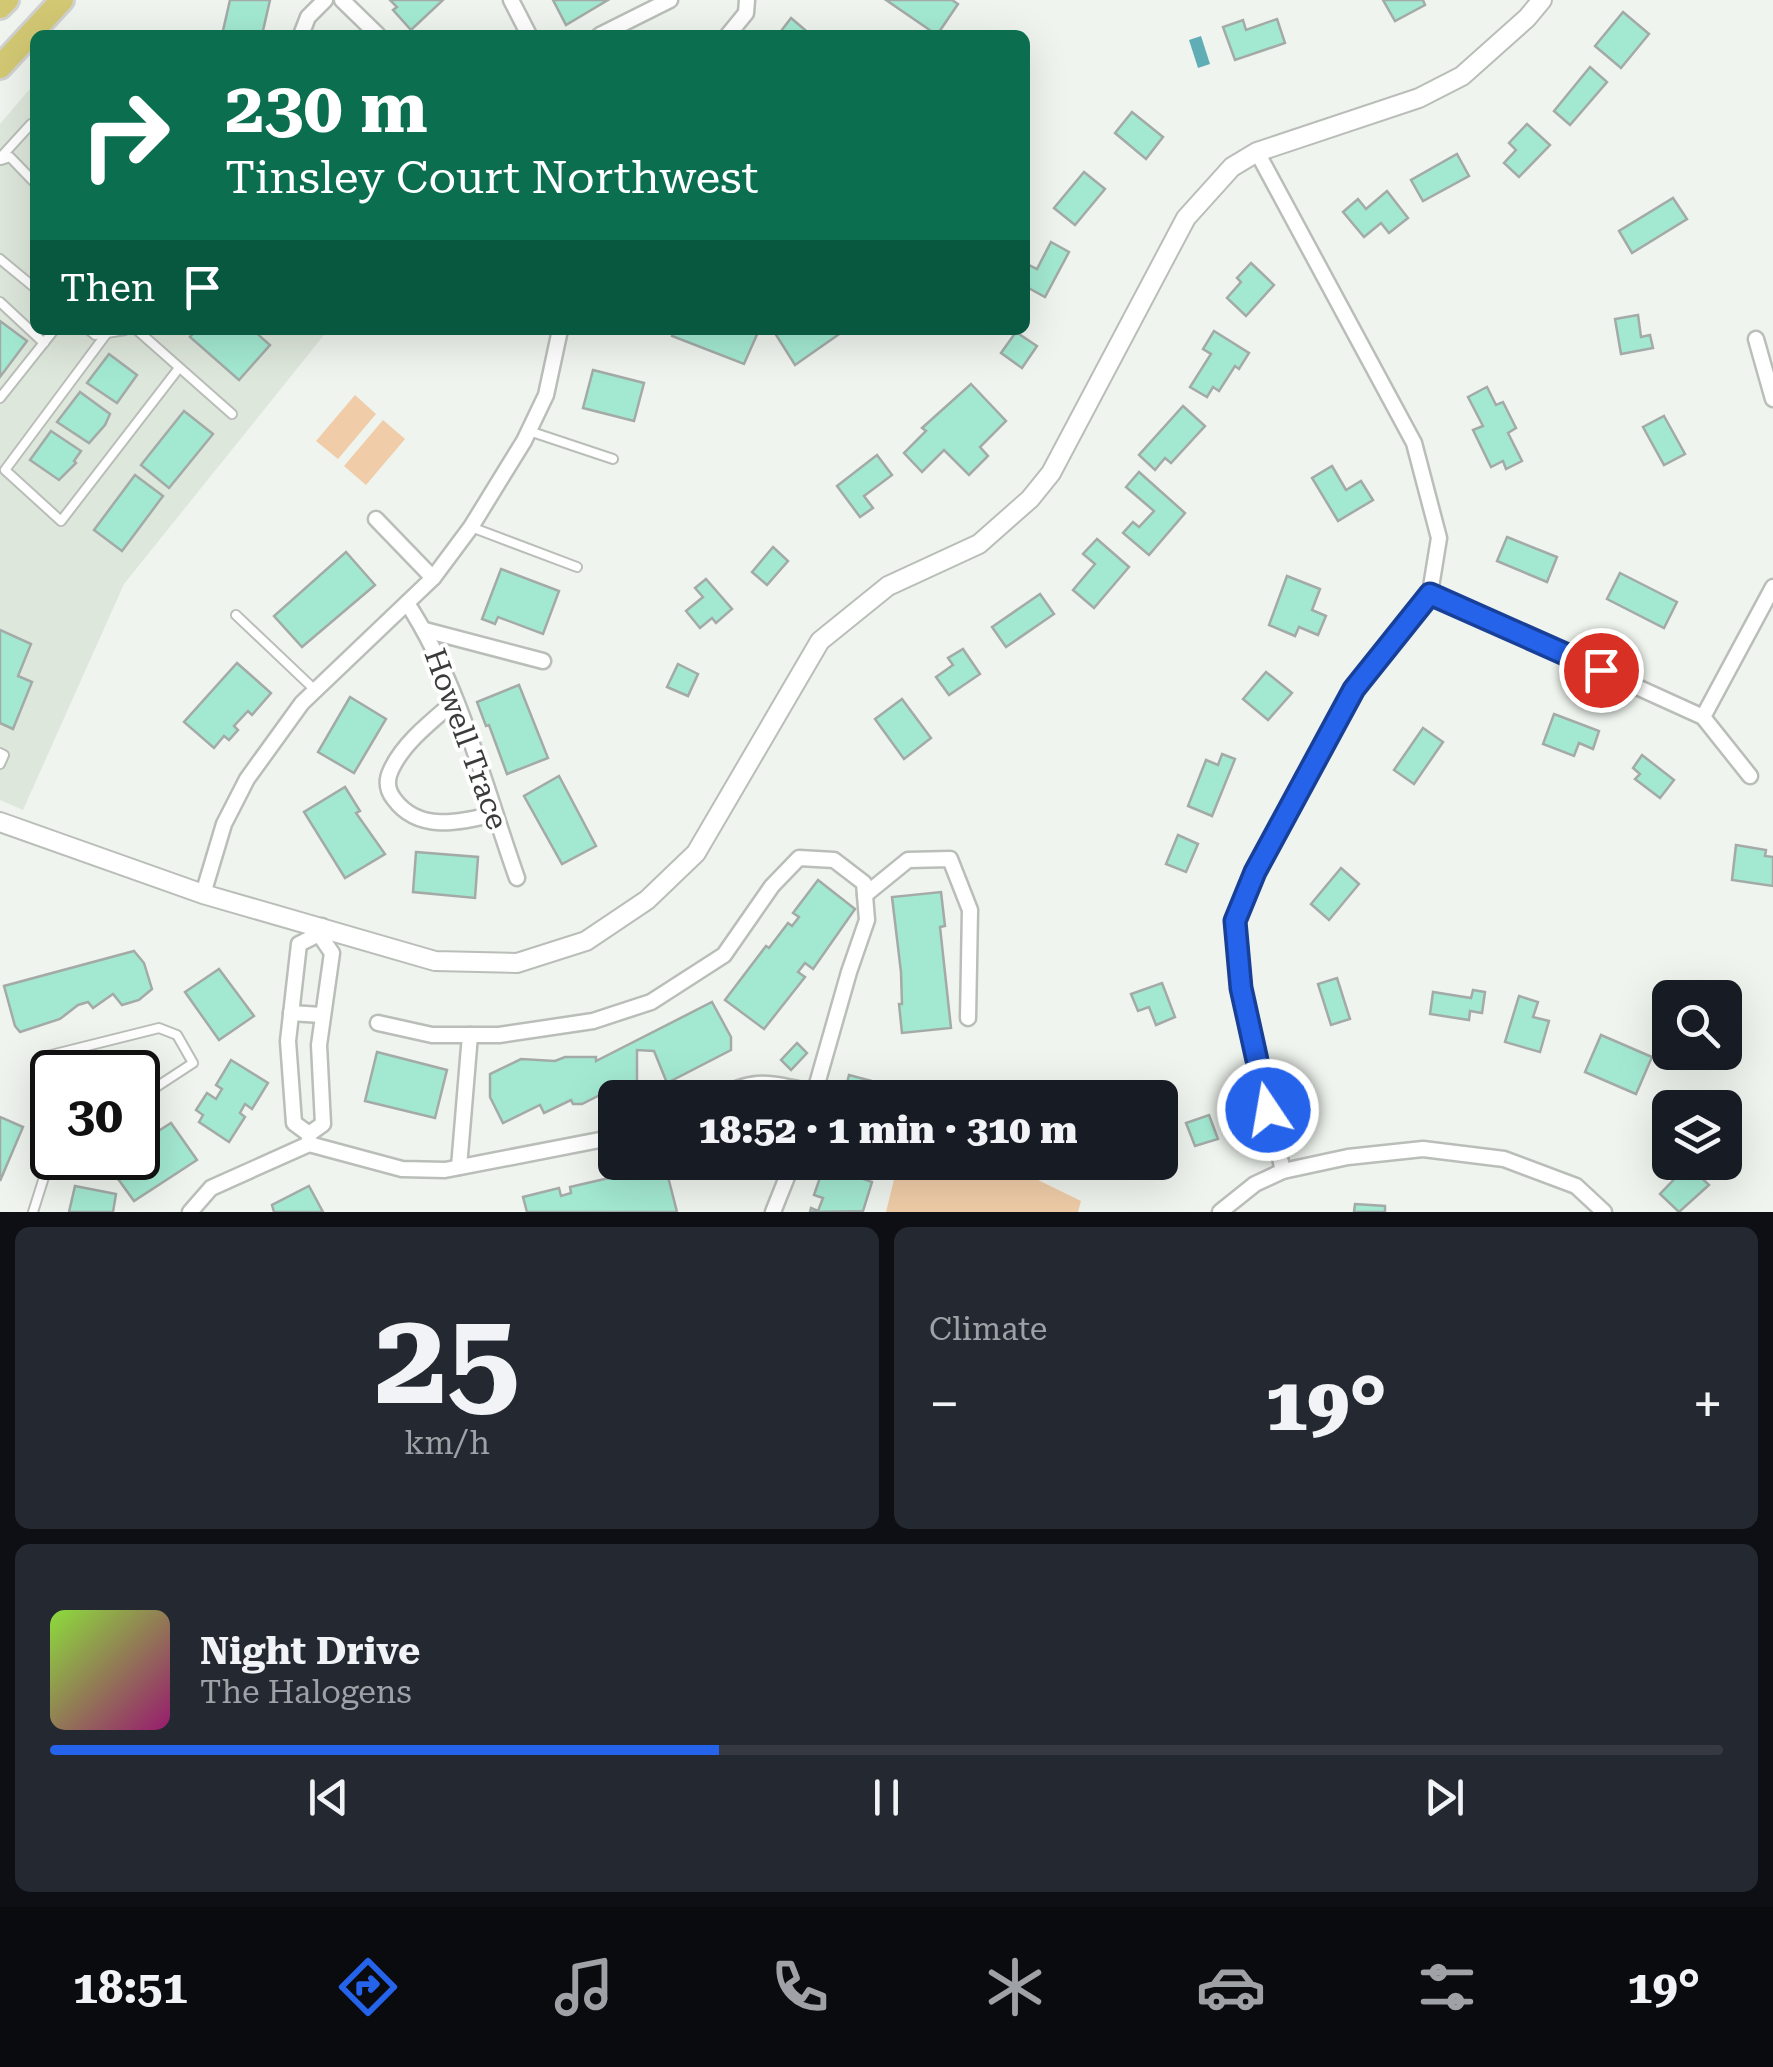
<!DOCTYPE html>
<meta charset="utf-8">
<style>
body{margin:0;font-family:"Roboto Serif",serif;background:#242831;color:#f1f3f6;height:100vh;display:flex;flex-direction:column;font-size:38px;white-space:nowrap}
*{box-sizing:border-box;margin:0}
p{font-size:32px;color:#9ea1a6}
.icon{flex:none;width:55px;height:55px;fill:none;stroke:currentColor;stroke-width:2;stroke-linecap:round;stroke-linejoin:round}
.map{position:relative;height:1212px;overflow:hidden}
.side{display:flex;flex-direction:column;gap:15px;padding:15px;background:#0d0f14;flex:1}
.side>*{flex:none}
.top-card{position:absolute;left:30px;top:30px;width:1000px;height:305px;border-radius:15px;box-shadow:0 10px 40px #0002;background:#0b6e4f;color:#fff;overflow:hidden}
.tools{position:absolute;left:1652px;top:980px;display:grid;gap:20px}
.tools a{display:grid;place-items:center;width:90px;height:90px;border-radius:15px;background:#171b24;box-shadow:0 10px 40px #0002;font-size:50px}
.speed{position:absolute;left:30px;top:1050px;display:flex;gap:20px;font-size:50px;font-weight:700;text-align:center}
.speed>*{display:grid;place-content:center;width:130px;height:130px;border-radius:50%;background:#171b24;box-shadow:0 10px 40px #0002;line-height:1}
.speed .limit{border:5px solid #111;border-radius:15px;background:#fff;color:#111}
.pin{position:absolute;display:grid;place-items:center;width:85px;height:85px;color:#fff;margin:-42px;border:5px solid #fff;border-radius:50%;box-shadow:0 2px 10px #0007}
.me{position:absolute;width:110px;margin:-55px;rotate:348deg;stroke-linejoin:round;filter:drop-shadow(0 0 8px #0008)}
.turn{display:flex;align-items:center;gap:35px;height:210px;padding:0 30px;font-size:45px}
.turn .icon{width:130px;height:130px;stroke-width:2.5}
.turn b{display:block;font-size:70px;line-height:85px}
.then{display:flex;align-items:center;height:95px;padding:0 30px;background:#0003;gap:20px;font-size:38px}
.big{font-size:75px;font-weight:800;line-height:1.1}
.side .tile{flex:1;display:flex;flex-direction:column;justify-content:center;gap:15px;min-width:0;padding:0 35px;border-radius:15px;background:#242831}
.side .dial{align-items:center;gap:0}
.dial b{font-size:130px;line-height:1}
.song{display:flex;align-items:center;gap:30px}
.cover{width:120px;height:120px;border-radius:15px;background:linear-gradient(135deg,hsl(90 70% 55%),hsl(320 70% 35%))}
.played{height:10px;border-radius:5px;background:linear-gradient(90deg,#2563eb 40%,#363941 40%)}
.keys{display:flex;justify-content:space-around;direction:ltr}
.heat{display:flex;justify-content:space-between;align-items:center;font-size:55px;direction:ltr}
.side .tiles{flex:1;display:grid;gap:15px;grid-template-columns:1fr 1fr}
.tile:last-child{grid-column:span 2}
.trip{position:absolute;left:598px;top:1080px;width:580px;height:100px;border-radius:15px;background:#171b24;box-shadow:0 10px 40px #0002;font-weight:800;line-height:100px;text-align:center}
.tab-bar{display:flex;height:160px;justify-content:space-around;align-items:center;background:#090b0e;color:#9ea1a6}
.tab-bar .icon{width:70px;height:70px}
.tab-bar .current{color:#2563eb}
.tab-bar b{font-size:45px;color:#f1f3f6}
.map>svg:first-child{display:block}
.built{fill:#dee7db}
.green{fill:#f0cda8}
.water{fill:#60adb6}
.building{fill:#a3e9d1;stroke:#a3aaa7;stroke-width:2.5}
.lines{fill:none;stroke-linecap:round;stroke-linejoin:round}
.service-casing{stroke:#babeb9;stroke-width:12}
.minor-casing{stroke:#babeb9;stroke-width:19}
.tertiary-casing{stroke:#babeb9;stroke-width:22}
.trunk-casing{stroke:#d0d0d0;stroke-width:28}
.service{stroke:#fff;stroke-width:8}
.minor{stroke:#fff;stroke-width:14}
.tertiary{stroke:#fff;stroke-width:18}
.trunk{stroke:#d2c873;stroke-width:22}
.route-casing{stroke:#184099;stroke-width:25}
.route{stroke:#2563eb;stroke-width:18}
.labels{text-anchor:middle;stroke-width:8;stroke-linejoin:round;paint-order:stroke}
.street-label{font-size:30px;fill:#3a3c3a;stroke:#fff}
</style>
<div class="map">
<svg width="1773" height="1212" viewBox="0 0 1773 1212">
<rect width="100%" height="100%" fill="#eff4ee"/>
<path class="built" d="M35 83V330H328L124 584 23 810 0 800V124Z"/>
<g class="green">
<path d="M355 395 376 414 338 459 316 441Z"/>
<path d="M383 420 405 439 366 485 344 466Z"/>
<path d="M898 1163H1003L1081 1201 1078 1212H886Z"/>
</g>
<path class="water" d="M1201 36 1210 64 1198 68 1189 40Z"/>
<g class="building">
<path d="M230 0H270L262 35H222Z"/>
<path d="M390 0H443L411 30 393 10 397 7Z"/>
<path d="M553 0H608L566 25Z"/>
<path d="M886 0H952L958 4 937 35Z"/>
<path d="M1383 0H1423L1425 5 1395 21Z"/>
<path d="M1623 12 1649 34 1621 68 1595 46Z"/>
<path d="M791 18 811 35H778Z"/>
<path d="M1277 19 1285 43 1235 60 1223 27 1243 20 1246 30Z"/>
<path d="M1590 67 1607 82 1570 125 1554 111Z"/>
<path d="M1132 112 1163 137 1146 159 1115 133Z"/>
<path d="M1527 124 1550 145 1519 177 1504 163 1516 150 1509 143Z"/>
<path d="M1457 154 1469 176 1423 201 1411 180Z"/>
<path d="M1084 172 1105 189 1075 225 1054 208Z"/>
<path d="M1387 191 1408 218 1389 233 1381 223 1364 237 1343 212 1358 199 1366 209Z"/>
<path d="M1673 198 1687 219 1632 253 1619 231Z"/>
<path d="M1051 242 1069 252 1045 297 1025 286V263L1037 269Z"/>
<path d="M1251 263 1274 285 1246 316 1227 298 1241 282 1237 278Z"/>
<path d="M1638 315 1641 337 1650 335 1653 348 1621 354 1615 319Z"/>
<path d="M0 321 27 341 0 377Z"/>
<path d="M196 330H253L270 345 239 380 190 337Z"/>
<path d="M674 330H759L744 364 672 336Z"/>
<path d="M773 330H845L795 365Z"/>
<path d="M1214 331 1249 353 1239 369 1235 366 1219 391 1213 387 1207 397 1190 387 1211 354 1203 349Z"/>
<path d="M1016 332 1037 346 1022 368 1001 353Z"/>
<path d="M109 354 137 375 117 403 87 383Z"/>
<path d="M593 370 644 383 634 421 583 408Z"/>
<path d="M971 384 1006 421 980 447 988 456 969 475 944 450 922 472 904 453 926 431 922 428Z"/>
<path d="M1487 387 1496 405 1503 402 1516 428 1508 433 1522 461 1506 469 1503 461 1491 467 1473 430 1483 426 1468 397Z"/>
<path d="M80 392 110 414 105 425 89 443 57 422Z"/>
<path d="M1183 406 1205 426 1171 463 1165 458 1155 470 1139 455Z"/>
<path d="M184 411 213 434 169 488 141 465Z"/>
<path d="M1664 416 1685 454 1664 465 1643 427Z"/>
<path d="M51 431 81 451 74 461 76 463 59 480 30 460Z"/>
<path d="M877 455 892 475 864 496 873 508 860 517 837 486Z"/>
<path d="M1332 466 1346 490 1361 481 1373 500 1338 521 1312 478Z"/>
<path d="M1139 472 1185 513 1149 555 1123 533 1133 522 1139 527 1154 511 1126 487Z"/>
<path d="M135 475 163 496 122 551 94 530Z"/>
<path d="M1507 537 1557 557 1547 582 1497 561Z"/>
<path d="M1097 539 1129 567 1094 608 1073 590 1095 564 1083 554Z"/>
<path d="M773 547 788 561 767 585 752 572Z"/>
<path d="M346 552 375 585 302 647 274 616Z"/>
<path d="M501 569 559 591 543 634 498 617 495 624 482 619Z"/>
<path d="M1620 573 1677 602 1664 628 1607 599Z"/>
<path d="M1287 576 1320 589 1312 610 1326 616 1318 635 1299 627 1295 636 1269 625Z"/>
<path d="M706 579 732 609 716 623 712 618 700 628 686 611 703 597 695 588Z"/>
<path d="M1040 594 1054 614 1006 647 992 627Z"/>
<path d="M0 630 31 644 18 676 32 682 13 729 0 723Z"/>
<path d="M963 649 980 674 949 695 936 677 953 665 948 658Z"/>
<path d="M237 663 271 693 252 715 248 711 234 726 238 730 229 740 224 736 214 748 184 722Z"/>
<path d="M678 664 698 674 688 696 667 687Z"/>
<path d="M1266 672 1292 693 1268 720 1243 699Z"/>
<path d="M519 685 548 758 507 774 489 725 486 726 477 702Z"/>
<path d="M350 697 386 719 354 773 318 752Z"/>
<path d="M902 699 931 738 904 759 875 719Z"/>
<path d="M1554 714 1599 731 1593 749 1579 743 1574 756 1543 744Z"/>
<path d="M1423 728 1443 742 1414 784 1394 770Z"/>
<path d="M1222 754 1235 759 1212 816 1188 806 1206 760 1218 765Z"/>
<path d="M1642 755 1674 780 1660 798 1635 779 1640 774 1633 768Z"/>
<path d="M559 776 596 846 562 864 524 796Z"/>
<path d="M345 787 360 811 356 813 385 854 345 878 304 812Z"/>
<path d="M1178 835 1198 844 1186 872 1166 864Z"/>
<path d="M1736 845 1766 850 1765 856 1773 857V886L1732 880Z"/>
<path d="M416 852 478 857 475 898 413 892Z"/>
<path d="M1341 868 1359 884 1329 920 1311 904Z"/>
<path d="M818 880 855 909 813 969 805 963 798 972 805 977 764 1029 725 1000 766 946 769 948 788 923 792 926 799 917 793 913Z"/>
<path d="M941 892 945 926 940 927 951 1028 902 1033 899 1004H902L901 972 892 897Z"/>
<path d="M134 951 144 963 152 989 139 1000 122 1005 113 994 93 1008 88 1002 78 1005 60 1019 20 1032 15 1026 4 986Z"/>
<path d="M219 969 254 1016 219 1040 185 992Z"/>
<path d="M1337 978 1350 1019 1331 1025 1318 984Z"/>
<path d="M1162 983 1175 1017 1156 1025 1149 1007 1138 1011 1131 994Z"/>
<path d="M1473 990 1485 992 1482 1013 1470 1011 1469 1020 1430 1014 1433 992 1471 998Z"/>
<path d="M1519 996 1538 1002 1533 1017 1549 1021 1540 1052 1505 1042Z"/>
<path d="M712 1002 731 1037V1050L667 1083 654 1051 637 1050V1091L624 1098H615V1102L608 1106 602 1094 582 1104H573L571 1100 544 1113 540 1105 503 1123 490 1097V1074L521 1059 555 1061 565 1057H596V1061Z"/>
<path d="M1601 1035 1652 1057 1636 1094 1585 1072Z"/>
<path d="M797 1043 807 1053 791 1070 781 1060Z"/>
<path d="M377 1052 447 1070 435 1118 365 1101Z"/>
<path d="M231 1060 268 1083 252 1109 245 1104 240 1113 245 1117 229 1142 199 1122 203 1115 196 1110 207 1093 216 1099 222 1089 216 1085Z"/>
<path d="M92 1061 98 1072H66Z"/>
<path d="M849 1075 894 1087 891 1098H843Z"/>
<path d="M1209 1115 1218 1139 1195 1146 1186 1123Z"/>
<path d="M0 1117 23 1127 0 1181Z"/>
<path d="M171 1123 197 1160 134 1201 108 1165 118 1158H138V1144Z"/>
<path d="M825 1163 864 1175 863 1179 872 1182 863 1211 810 1212 811 1208 818 1211 823 1198 814 1195Z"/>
<path d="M665 1165 677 1212H527L523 1197 559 1188 561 1196 571 1193 570 1187Z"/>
<path d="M1688 1165 1709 1185 1679 1212 1660 1194Z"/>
<path d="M75 1186 116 1194 113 1212H69Z"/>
<path d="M309 1186 323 1212H274L272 1205Z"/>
<path d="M1355 1204 1385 1206V1212H1354Z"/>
</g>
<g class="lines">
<g class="service-casing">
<g id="service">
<path d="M0 158 31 124 35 126"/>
<path d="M1 160 10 157 35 183"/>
<path d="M0 259 35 288"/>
<path d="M0 302 44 343"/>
<path d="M89 330 95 335 125 330"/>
<path d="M137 330 232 414"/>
<path d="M107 333 5 470 61 521 179 368"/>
<path d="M0 398 54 330"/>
<path d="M529 431 613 459"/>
<path d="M471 527 577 567"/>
<path d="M236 615 314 689"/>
<path d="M0 753 4 755 0 764"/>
<path d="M52 1145 43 1057 159 1028 177 1035 193 1063 138 1099"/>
<path d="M33 1212 52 1152"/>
</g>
</g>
<g class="minor-casing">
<g id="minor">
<path d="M342 0 378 35"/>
<path d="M511 0 529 35"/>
<path d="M301 35 308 17 325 0"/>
<path d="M600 35 670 0"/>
<path d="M728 35 746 13 747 0"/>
<path d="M1257 152 1414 443 1439 538 1430 593 1354 689 1255 872 1235 921 1241 989 1283 1171"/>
<path d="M1756 339 1773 399"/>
<path d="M376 519 433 578"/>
<path d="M1430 593 1703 717 1750 776"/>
<path d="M407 603C459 682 485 788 517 878"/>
<path d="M425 630 543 661"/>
<path d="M455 701C433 720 403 743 391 770 386 780 387 790 394 799 418 832 459 823 494 814"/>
<path d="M1703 717 1773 587"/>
<path d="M203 894 224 824 247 779 302 703 433 578 471 527 524 441 546 395 560 330"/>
<path d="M865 895 908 860 950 859 970 910 968 1018"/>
<path d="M291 1013 321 1015"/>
<path d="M378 1023 432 1035H499L593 1021 651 1002 724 955 772 886 799 858 834 860 864 883 867 920 849 972 813 1098"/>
<path d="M716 1098C758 1076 769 1084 814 1092"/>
<path d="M309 1134 294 1123 288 1041 299 944 319 934"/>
<path d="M309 1144 402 1169 445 1170 615 1137"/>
<path d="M459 1167 470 1035"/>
<path d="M190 1212 211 1188 309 1144V1134L323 1124 319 1045 332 953 319 934 322 926"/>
<path d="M773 1212 793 1162"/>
<path d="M1220 1212 1255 1184 1283 1171 1348 1157 1423 1149 1504 1159 1576 1186 1604 1212"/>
</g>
</g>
<g class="tertiary-casing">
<path id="tertiary" d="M0 822 203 894 435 961 517 963 586 941 647 900 696 853 820 641 888 586 979 544 1030 499 1051 473 1186 218 1232 167 1257 152 1419 98 1462 76 1527 18 1542 0"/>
</g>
<g class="trunk-casing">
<g id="trunk">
<path d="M0 7 7 0"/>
<path d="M0 67 62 0"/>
</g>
</g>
<use href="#service" class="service"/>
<use href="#minor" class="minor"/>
<use href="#tertiary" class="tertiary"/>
<use href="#trunk" class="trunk"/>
</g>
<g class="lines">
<g class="route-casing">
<path id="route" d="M1268 1110 1241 988 1235 921 1255 872 1354 689 1430 594 1601 670"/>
</g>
<use href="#route" class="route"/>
</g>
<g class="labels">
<g class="street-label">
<text transform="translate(466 739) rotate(70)" y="10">Howell Trace</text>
</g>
</g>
</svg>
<div class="tools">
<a><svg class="icon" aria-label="search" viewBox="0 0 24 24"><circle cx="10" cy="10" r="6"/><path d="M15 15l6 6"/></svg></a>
<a><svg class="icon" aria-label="layers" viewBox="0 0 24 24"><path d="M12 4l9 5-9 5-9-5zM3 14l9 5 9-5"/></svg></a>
</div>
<div class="speed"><div class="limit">30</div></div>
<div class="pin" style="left:1601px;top:670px;background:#d93025"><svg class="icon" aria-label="arrive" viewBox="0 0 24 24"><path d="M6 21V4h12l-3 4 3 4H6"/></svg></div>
<svg class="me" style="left:1268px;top:1110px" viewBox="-20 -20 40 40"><circle r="17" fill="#2563eb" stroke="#fff" stroke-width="3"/><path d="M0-11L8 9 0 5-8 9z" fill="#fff"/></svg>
<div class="trip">18:52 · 1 min · 310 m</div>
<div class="top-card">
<div class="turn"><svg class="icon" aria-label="right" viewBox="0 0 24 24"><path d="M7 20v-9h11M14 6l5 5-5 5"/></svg><div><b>230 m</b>Tinsley Court Northwest</div></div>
<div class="then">Then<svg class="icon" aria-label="arrive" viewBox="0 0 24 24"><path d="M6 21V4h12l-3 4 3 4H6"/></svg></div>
</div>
</div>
<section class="side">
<div class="tiles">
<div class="tile dial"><b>25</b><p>km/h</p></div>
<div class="tile"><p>Climate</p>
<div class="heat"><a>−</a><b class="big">19°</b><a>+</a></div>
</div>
<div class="tile">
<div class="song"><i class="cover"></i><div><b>Night Drive</b><p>The Halogens</p></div></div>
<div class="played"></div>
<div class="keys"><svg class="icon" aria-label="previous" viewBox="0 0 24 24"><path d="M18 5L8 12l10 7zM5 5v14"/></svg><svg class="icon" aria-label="pause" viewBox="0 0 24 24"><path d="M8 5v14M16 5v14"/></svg><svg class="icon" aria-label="next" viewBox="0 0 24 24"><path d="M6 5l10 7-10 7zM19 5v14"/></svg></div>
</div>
</div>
</section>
<nav class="tab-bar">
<b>18:51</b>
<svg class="icon current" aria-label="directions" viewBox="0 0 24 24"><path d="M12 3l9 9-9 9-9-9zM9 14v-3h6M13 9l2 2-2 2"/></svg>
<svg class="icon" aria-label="music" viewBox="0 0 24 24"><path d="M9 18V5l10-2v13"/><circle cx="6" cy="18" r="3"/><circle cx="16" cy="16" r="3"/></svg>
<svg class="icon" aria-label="phone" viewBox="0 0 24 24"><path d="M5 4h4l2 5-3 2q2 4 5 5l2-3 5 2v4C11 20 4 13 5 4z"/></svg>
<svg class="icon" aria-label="climate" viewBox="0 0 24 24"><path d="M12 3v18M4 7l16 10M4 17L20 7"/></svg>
<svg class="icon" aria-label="car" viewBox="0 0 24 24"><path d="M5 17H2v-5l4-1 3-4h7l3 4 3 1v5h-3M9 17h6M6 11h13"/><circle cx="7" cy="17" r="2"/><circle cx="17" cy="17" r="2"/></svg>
<svg class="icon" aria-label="filters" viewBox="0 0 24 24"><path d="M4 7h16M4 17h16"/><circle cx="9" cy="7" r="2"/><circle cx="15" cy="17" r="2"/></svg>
<b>19°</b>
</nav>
